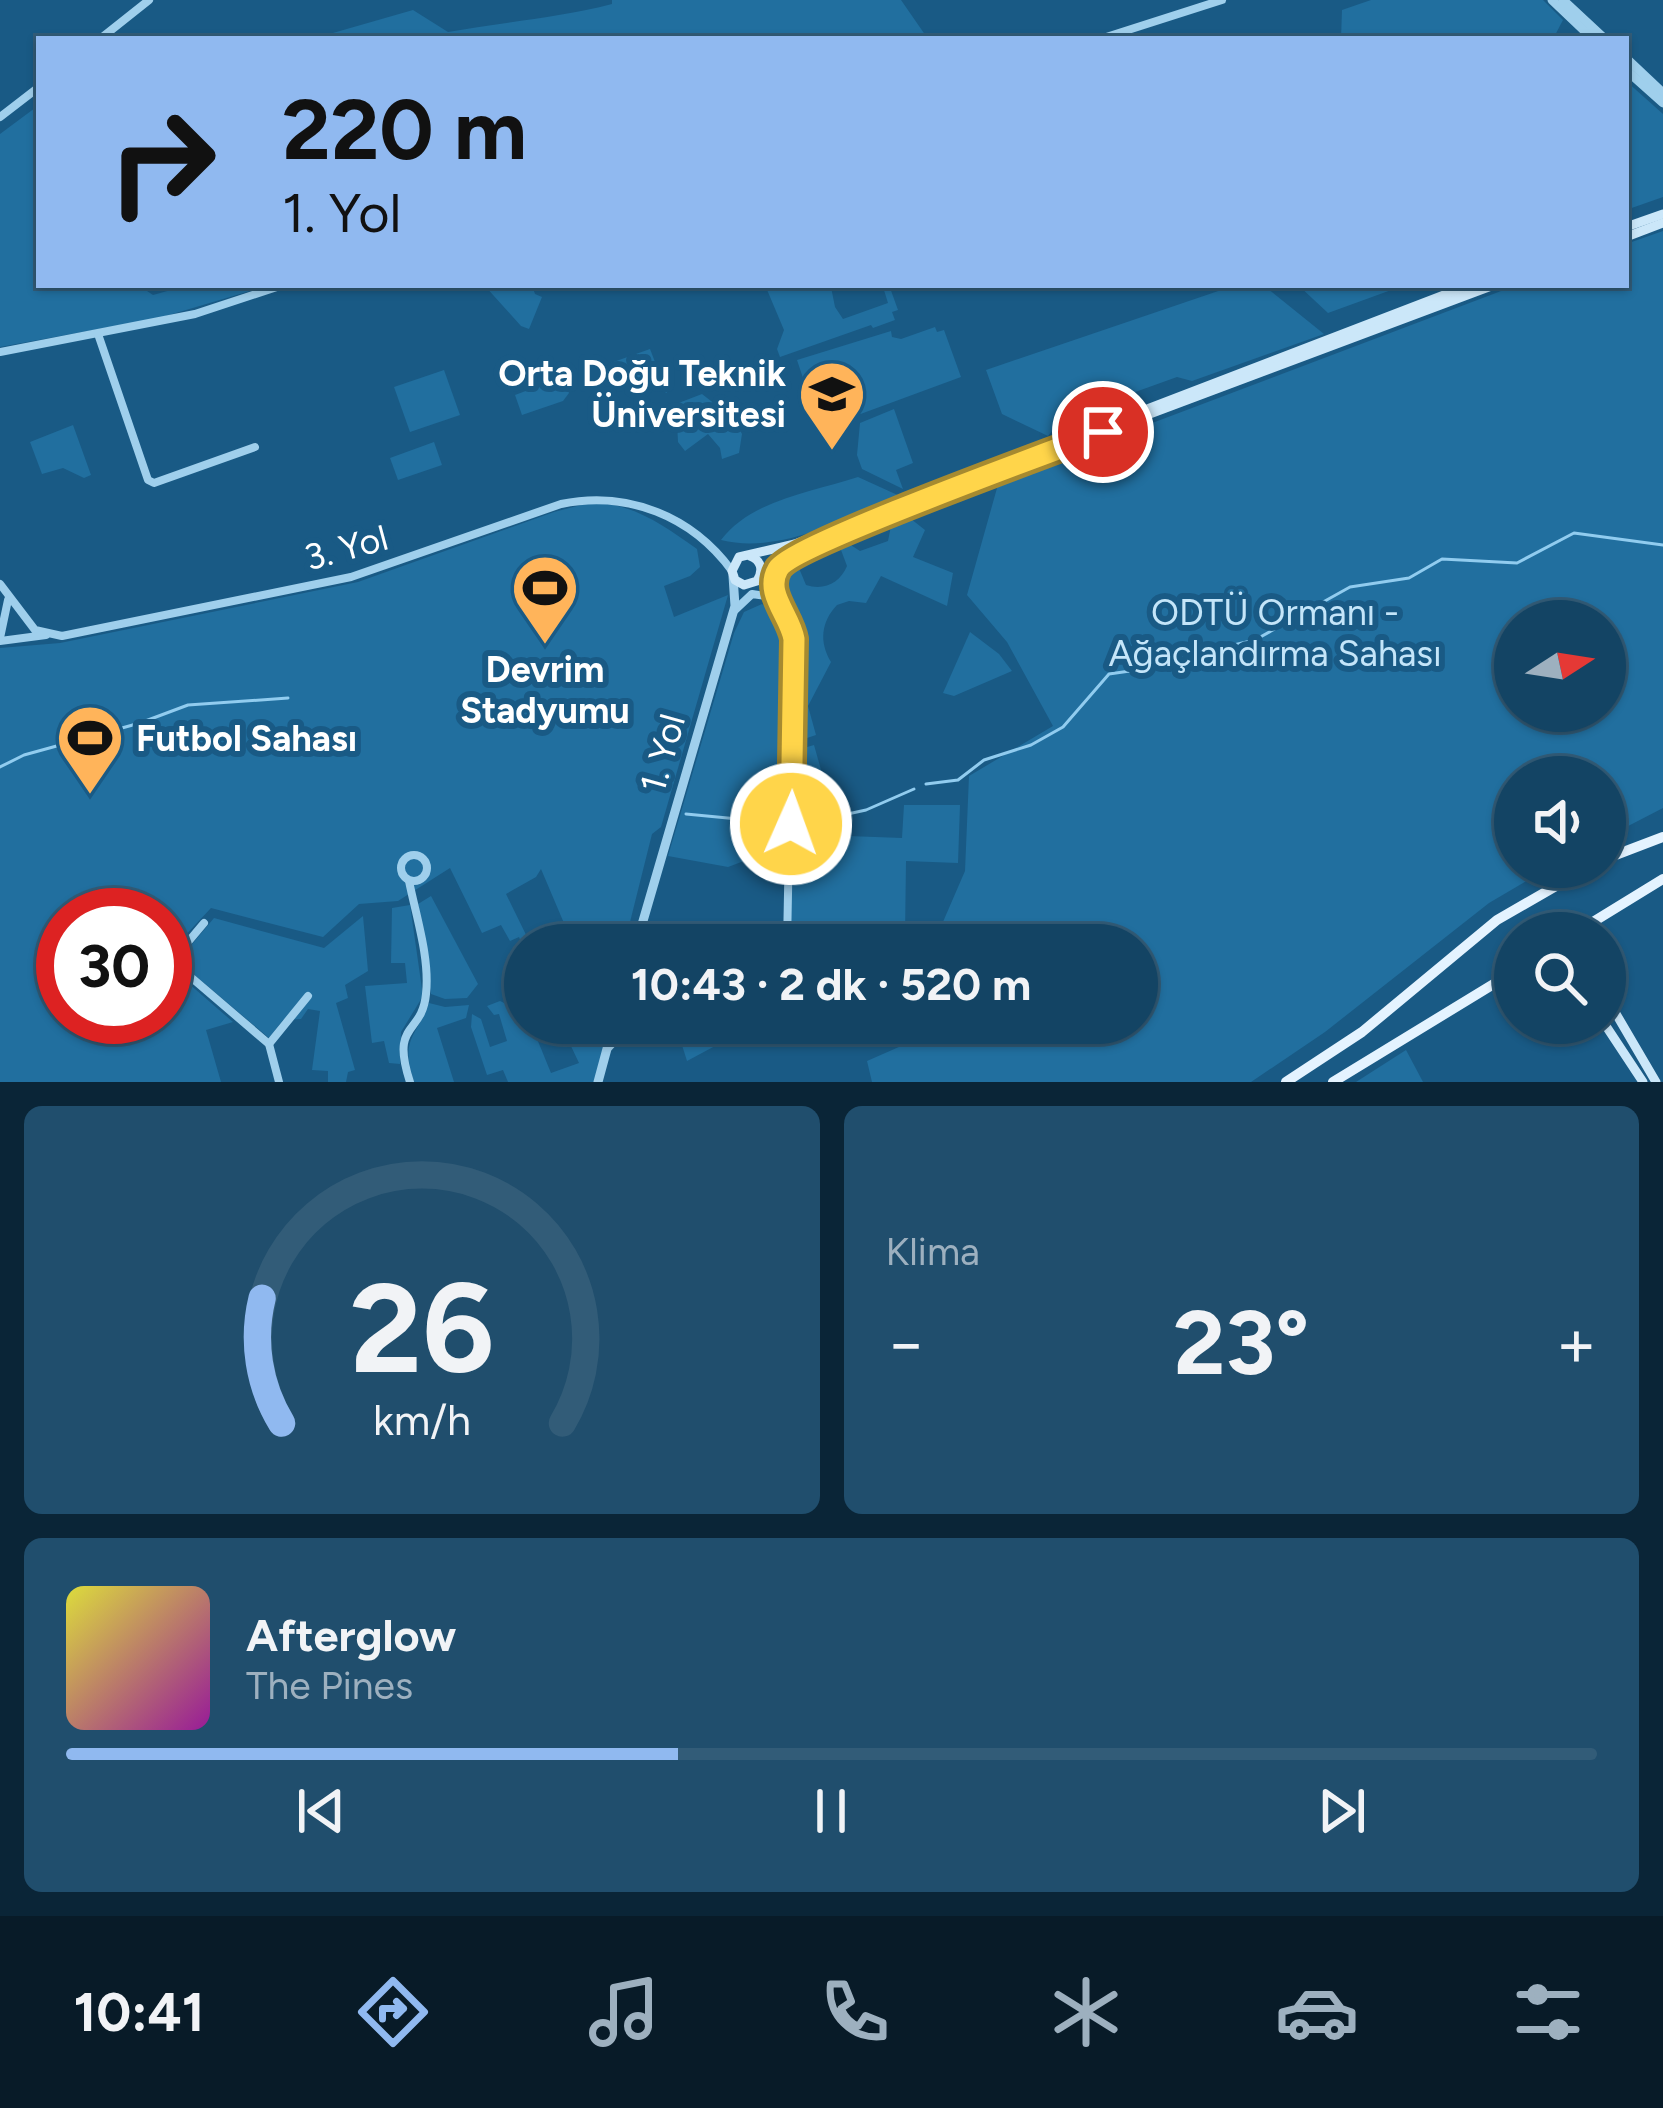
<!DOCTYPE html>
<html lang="tr">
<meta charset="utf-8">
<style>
body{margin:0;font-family:Figtree,sans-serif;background:#204e6d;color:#f1f3f6;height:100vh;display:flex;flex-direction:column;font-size:45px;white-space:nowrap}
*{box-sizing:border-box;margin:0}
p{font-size:39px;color:#9db0bf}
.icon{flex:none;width:66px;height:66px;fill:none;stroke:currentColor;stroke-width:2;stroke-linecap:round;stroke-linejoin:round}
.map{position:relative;height:1082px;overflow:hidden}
.drawer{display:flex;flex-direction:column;gap:24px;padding:24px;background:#0a2537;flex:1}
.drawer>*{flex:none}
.banner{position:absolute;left:36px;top:36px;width:1593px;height:252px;border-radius:0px;box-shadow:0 3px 9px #0004,0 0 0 3px #325c78;background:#90b9f0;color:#111;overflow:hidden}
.needle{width:78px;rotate:78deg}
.tools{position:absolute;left:1494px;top:600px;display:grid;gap:24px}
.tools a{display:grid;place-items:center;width:132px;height:132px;border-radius:50%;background:#134464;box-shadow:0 3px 9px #0004,0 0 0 3px #325c78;font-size:60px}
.speed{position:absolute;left:36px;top:888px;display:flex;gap:24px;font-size:60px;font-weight:700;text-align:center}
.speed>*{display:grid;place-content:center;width:156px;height:156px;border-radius:50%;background:#134464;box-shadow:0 3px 9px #0004,0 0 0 3px #325c78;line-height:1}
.speed .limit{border:18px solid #d22;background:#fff;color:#111}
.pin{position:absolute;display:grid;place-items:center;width:102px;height:102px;color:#fff;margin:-51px;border:6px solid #fff;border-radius:50%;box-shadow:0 3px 12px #0007}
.me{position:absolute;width:132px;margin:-66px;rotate:2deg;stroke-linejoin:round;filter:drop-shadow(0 0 9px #0008)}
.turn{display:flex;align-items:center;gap:42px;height:252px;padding:0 48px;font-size:54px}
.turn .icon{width:156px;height:156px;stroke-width:2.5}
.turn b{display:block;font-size:84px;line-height:102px}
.big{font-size:90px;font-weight:700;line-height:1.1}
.drawer .card{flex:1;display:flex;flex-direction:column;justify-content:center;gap:18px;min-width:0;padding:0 42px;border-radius:18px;background:#204e6d}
.drawer .dial{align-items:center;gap:0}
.dial svg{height:312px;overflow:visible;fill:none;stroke:#325c78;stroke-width:7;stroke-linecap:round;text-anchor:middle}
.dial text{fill:#f1f3f6;stroke:none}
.song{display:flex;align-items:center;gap:36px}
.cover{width:144px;height:144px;border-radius:18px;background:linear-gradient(135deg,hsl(60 70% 55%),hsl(300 70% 35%))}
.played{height:12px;border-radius:6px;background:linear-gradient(90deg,#90b9f0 40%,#325c78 40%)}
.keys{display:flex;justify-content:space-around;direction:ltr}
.heat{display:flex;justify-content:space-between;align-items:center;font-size:66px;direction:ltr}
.drawer .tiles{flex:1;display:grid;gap:24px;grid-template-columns:1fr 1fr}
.card:last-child{grid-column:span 2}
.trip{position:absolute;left:504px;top:924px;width:654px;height:120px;border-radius:60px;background:#134464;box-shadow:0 3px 9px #0004,0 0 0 3px #325c78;font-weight:700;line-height:120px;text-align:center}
.tabs{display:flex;height:192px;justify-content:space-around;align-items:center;background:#081b28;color:#9db0bf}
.tabs .icon{width:84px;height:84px}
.tabs .selected{color:#90b9f0}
.tabs b{font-size:54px;color:#f1f3f6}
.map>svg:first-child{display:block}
.green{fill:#216f9f;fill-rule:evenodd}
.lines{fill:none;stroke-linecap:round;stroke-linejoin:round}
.stream{stroke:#91ccef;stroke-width:3}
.minor{stroke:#9fcfec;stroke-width:8}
.tertiary{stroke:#9fcfec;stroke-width:9}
.secondary{stroke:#cbe7f9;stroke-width:9}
.primary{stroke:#e4f3ff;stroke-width:10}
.route-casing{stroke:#a68a30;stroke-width:30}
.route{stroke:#ffd54a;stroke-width:21}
.labels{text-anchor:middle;stroke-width:12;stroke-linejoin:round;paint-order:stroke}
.poi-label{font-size:36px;font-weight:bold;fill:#fff;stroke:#195a85;text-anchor:end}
.street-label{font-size:36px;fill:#fff;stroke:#195a85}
.park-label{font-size:36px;fill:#c4e5f9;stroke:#195a85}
</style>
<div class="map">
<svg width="1663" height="1082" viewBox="0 0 1663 1082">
<rect width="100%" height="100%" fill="#195a85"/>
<g class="green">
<path d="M612 0H901L928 39H312L413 10 448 32C503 22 558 18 612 4Z"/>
<path d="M1371 0H1543L1563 20 1553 39H1341L1342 10Z"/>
<path d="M1626 81 1663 114V197L1626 210Z"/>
<path d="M39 105V285H138L153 295 189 285H270L159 318 0 347V134Z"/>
<path d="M1663 231V808L1605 838V777H1515V867H1550L1489 903 1325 1032 1251 1082H872L867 1061 933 1032 931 1023H1137V945H933L965 871 969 776 1053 726 1007 642 967 595 999 481 1517 285H1626V244ZM1515 621H1605V711H1515Z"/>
<path d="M484 285H532L535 294 542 297 529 329 521 326Z"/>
<path d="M765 285H836L831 287 835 307 843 319 888 303 883 287 889 285 898 310 892 312 895 320 873 328 871 325 780 357 777 349 784 330Z"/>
<path d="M1236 285H1263L1324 334 1192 381 1177 377 1063 418 1048 436 1002 414 986 370Z"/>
<path d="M1298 285H1405L1328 313Z"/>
<path d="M935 327 937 332 944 330 961 377 847 419 838 396 812 405 797 360 891 331 892 337 901 339Z"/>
<path d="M650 349 667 393 605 365Z"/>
<path d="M444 370 460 415 410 432 394 387Z"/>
<path d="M563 377 569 393 563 401 522 415 515 395Z"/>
<path d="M702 394 734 419 742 434 739 453 722 459 720 448 708 434 685 451 678 442 676 404Z"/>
<path d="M894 409 913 463 896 470 903 489 862 469 857 455 860 423Z"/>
<path d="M73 425 91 475 84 478 63 468 42 474 30 442Z"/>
<path d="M434 442 442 465 398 480 390 458Z"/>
<path d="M858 477 902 497C848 517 780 555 721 540 751 500 812 492 858 477Z"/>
<path d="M589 503C632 502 663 525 697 549L700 567 690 576 664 586 674 617 728 595 661 827 652 834 629 926 636 934 633 945H609L616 935 572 942 541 869 536 877 506 894 531 945H525V951L519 937 510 941 501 925 482 933 450 868 398 901 359 904 323 937 211 908 165 957V915H63V1017H165V963L233 1022 206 1030 221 1082H0V648L60 643 358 582 554 512Z"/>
<path d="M906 515 925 530 913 557 953 573 947 606 881 576 866 603 849 601 837 605C821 622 819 642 831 662L808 706 816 735 798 741 797 637 778 592 780 575 796 561 806 585C824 591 840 583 847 566L838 542 843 540 860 551 888 541 892 521Z"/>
<path d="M762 604 774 614 783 631 781 847 728 867 668 856 734 633 744 612Z"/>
<path d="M970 632 999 654 1012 671 954 696 943 693Z"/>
<path d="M814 745 833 812 795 821 797 750Z"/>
<path d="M904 805H960L958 863 906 861 905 936 790 942 794 834 902 838Z"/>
<path d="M431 896 478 984 467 998 445 999 431 994 418 904Z"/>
<path d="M410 905 423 996 401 1032 400 1064 389 1063 384 1041 372 1043 365 986 407 983 405 963H391L392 908Z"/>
<path d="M363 916 368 971 345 985 348 998 336 1003 355 1070 348 1072 346 1082H328V1071L312 1070 320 1011 308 1009 301 1019 283 1020 269 1038 178 961 214 918 324 948Z"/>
<path d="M500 1001C531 1014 538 1042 551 1073L579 1063 560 1023H610L594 1082H508L503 1070 487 1075 471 1027 472 1014 481 1019 490 1047 507 1041 499 1014 494 1015 487 1006Z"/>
<path d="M429 1003 445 1007 469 1005 466 1018 437 1028 454 1082H414C400 1039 415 1039 429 1003Z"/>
<path d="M675 1023H758L687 1061Z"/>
<path d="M1406 1050 1423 1082H1356Z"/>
</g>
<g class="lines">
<g class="stream">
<path d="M0 767 24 755 140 723 188 705 288 698"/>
<path d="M926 784 958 780 984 760 1031 745 1063 727 1109 674 1186 663 1204 652 1255 640 1350 587 1409 578 1442 559 1517 563 1574 533 1663 545"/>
<path d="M686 814 780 823"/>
<path d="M802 824 866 810 914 789"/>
</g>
<g class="minor">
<path d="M100 39 149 0"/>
<path d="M1100 39 1222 0"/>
<path d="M0 117 39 87"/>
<path d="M98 334 148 480 154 483 255 447"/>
<path d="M0 352 195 314 283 285"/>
<path d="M760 577 785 611 793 639 787 945"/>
<path d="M0 584 35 630 62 636 351 577 561 504C627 490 692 516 732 571"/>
<path d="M775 595V575L782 564"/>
<path d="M735 610 752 594 772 597"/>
<path d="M0 638 8 600"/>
<path d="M0 641 46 635"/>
<circle cx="414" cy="868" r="13"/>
<path d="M409 881C416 916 430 958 426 994 422 1036 390 1021 410 1082"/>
<path d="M204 923 172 961 269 1044 279 1082"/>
<path d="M269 1044 308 996"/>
<path d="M609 1047 625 1030 642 1023"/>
</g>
<g class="tertiary">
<path d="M1552 0 1593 39"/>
<path d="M1563 0 1605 39"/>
<path d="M1626 58 1663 93"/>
<path d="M1626 70 1663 103"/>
<path d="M636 945 735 606 733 576"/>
<path d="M598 1082 614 1023"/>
</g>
<g class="secondary">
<path d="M1626 227 1663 214"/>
<path d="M1626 237 1663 223"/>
<path d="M750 556C761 560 764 570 757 581L744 585 735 580 732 571 739 557 795 544 1470 285"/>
<path d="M762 571 841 534 1059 448 1494 285"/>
<path d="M1605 995 1656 1082"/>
<path d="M1604 1023 1643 1082"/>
</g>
<g class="primary">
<path d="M1605 859 1663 837"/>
<path d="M1575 933 1663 879"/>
<path d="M1286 1082 1362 1032 1497 920 1589 867"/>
<path d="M1333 1082 1515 971"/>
</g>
</g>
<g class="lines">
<g class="route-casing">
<path id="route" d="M791 824 794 639C790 615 764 593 778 569 792 545 1059 449 1103 432"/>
</g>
<use href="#route" class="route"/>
</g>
<defs>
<g id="university-pin" transform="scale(3.45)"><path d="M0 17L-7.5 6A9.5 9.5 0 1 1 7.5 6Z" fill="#ffb45a" stroke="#195a85"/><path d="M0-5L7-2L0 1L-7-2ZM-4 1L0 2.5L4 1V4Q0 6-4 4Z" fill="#111"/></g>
<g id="stadium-pin" transform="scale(3.45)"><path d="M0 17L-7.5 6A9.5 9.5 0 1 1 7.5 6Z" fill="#ffb45a" stroke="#195a85"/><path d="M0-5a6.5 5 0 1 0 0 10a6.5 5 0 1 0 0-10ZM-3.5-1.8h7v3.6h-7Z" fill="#111"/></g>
</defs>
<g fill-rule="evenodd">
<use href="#university-pin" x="832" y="394"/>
<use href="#stadium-pin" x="545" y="588"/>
<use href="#stadium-pin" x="90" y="738"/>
</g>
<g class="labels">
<g class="poi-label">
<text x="786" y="386">Orta Doğu Teknik<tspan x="786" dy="41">Üniversitesi</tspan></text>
<text x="545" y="682" text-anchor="middle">Devrim<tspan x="545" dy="41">Stadyumu</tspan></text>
<text x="136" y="751" text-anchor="start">Futbol Sahası</text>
</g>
<g class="street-label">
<text transform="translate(346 547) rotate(-15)" y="13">3. Yol</text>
<text transform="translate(662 753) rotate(-74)" y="13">1. Yol</text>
</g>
<g class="park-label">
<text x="1275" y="625">ODTÜ Ormanı -<tspan x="1275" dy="41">Ağaçlandırma Sahası</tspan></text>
</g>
</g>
</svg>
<div class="tools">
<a><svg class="needle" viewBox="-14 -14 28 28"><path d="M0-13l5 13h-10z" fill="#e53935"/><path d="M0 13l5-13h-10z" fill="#9db0bf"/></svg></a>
<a><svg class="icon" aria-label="sound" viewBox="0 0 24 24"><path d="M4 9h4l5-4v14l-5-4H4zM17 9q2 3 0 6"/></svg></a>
<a><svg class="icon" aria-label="search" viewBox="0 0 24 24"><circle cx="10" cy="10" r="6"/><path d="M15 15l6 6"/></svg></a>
</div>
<div class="speed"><div class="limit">30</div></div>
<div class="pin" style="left:1103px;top:432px;background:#d93025"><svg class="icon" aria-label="arrive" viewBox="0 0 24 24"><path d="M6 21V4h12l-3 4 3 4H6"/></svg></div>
<svg class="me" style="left:791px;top:824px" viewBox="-20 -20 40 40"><circle r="17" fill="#ffd54a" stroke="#fff" stroke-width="3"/><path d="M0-11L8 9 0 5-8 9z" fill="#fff"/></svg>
<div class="trip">10:43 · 2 dk · 520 m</div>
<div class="banner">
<div class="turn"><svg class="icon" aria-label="right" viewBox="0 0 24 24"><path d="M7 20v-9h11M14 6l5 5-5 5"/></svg><div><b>220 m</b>1. Yol</div></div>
</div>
</div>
<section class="drawer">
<div class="tiles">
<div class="card dial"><svg viewBox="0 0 100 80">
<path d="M14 69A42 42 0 1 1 86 69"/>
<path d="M14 69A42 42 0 0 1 9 37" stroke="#90b9f0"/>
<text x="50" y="56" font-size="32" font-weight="700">26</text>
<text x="50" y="72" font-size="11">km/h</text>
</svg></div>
<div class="card"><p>Klima</p>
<div class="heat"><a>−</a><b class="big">23°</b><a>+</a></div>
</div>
<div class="card">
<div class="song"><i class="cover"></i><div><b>Afterglow</b><p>The Pines</p></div></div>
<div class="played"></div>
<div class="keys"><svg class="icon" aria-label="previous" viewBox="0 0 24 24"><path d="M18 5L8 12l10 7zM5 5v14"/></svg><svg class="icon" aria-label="pause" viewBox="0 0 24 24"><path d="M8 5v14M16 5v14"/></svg><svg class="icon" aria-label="next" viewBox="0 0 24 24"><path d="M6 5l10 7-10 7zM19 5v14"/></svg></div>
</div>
</div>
</section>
<nav class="tabs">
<b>10:41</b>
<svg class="icon selected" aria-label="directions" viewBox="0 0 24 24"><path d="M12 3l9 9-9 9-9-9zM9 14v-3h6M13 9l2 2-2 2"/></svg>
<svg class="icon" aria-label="music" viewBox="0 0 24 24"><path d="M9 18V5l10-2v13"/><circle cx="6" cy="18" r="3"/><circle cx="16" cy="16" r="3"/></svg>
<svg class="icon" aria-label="phone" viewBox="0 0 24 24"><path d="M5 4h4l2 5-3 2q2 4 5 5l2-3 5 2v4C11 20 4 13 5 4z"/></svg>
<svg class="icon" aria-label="climate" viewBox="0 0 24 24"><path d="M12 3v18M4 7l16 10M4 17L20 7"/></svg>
<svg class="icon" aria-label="car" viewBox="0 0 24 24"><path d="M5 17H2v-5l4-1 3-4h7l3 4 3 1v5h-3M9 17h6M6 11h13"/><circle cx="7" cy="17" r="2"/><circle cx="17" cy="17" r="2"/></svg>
<svg class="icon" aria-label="filters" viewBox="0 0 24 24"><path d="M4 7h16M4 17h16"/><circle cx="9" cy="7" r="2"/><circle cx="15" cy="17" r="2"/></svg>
</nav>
